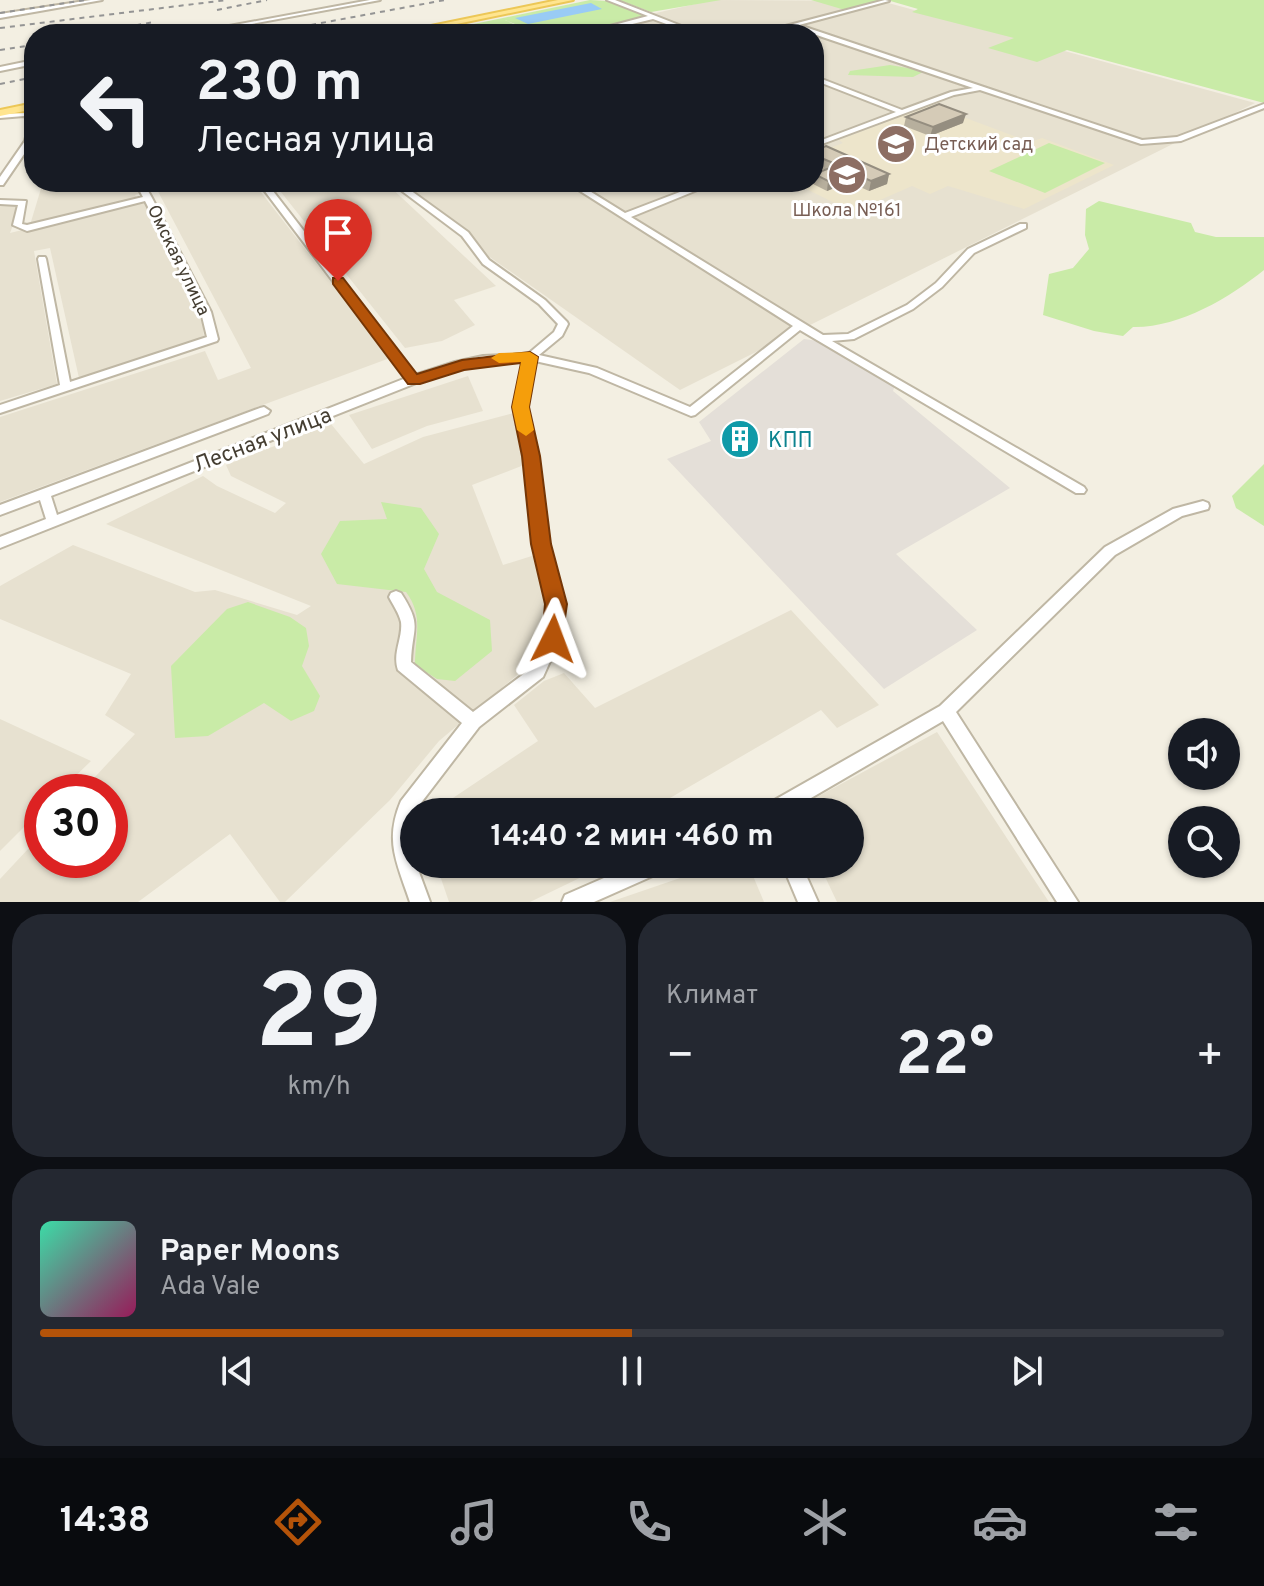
<!DOCTYPE html>
<html lang="ru">
<meta charset="utf-8">
<style>
body{margin:0;font-family:Overpass,sans-serif;background:#242831;color:#f1f3f6;height:100vh;display:flex;flex-direction:column;font-size:30px;white-space:nowrap}
*{box-sizing:border-box;margin:0}
p{font-size:26px;color:#9ea1a6}
.icon{flex:none;width:44px;height:44px;fill:none;stroke:currentColor;stroke-width:2;stroke-linecap:round;stroke-linejoin:round}
.map{position:relative;height:902px;overflow:hidden}
.side{display:flex;flex-direction:column;gap:12px;padding:12px;background:#0d0f14;flex:1}
.side>*{flex:none}
.banner{position:absolute;left:24px;top:24px;width:800px;height:168px;border-radius:32px;box-shadow:0 2px 6px #0004;background:#171b24;color:#f1f3f6;overflow:hidden}
.fabs{position:absolute;left:1168px;top:718px;display:grid;gap:16px}
.fabs a{display:grid;place-items:center;width:72px;height:72px;border-radius:50%;background:#171b24;box-shadow:0 2px 6px #0004;font-size:40px}
.speed{position:absolute;left:24px;top:774px;display:flex;gap:16px;font-size:40px;font-weight:700;text-align:center}
.speed>*{display:grid;place-content:center;width:104px;height:104px;border-radius:50%;background:#171b24;box-shadow:0 2px 6px #0004;line-height:1}
.speed .limit{border:12px solid #d22;background:#fff;color:#111}
.pin{position:absolute;display:grid;place-items:center;width:68px;height:68px;color:#fff;margin:-82px -34px;border-radius:50% 50% 50% 0;rotate:-45deg;box-shadow:0 0 8px #0007}
.pin .icon{rotate:45deg}
.me{position:absolute;width:88px;margin:-44px;rotate:3deg;stroke-linejoin:round;filter:drop-shadow(0 0 6px #0008)}
.turn{display:flex;align-items:center;gap:28px;height:168px;padding:0 40px;font-size:36px}
.turn .icon{width:104px;height:104px;stroke-width:2.5}
.turn b{display:block;font-size:56px;line-height:68px}
.big{font-size:60px;font-weight:700;line-height:1.1}
.side .tile{flex:1;display:flex;flex-direction:column;justify-content:center;gap:12px;min-width:0;padding:0 28px;border-radius:32px;background:#242831}
.side .dial{align-items:center;gap:0}
.dial b{font-size:104px;line-height:1}
.song{display:flex;align-items:center;gap:24px}
.cover{width:96px;height:96px;border-radius:12px;background:linear-gradient(135deg,hsl(160 70% 55%),hsl(330 70% 35%))}
.played{height:8px;border-radius:4px;background:linear-gradient(90deg,#b45309 50%,#363941 50%)}
.keys{display:flex;justify-content:space-around;direction:ltr}
.heat{display:flex;justify-content:space-between;align-items:center;font-size:44px;direction:ltr}
.side .tiles{flex:1;display:grid;gap:12px;grid-template-columns:1fr 1fr}
.tile:last-child{grid-column:span 2}
.trip{position:absolute;left:400px;top:798px;width:464px;height:80px;border-radius:40px;background:#171b24;box-shadow:0 2px 6px #0004;font-weight:700;line-height:80px;text-align:center}
.tab-bar{display:flex;height:128px;justify-content:space-around;align-items:center;background:#090b0e;color:#9ea1a6}
.tab-bar .icon{width:56px;height:56px}
.tab-bar .current{color:#b45309}
.tab-bar b{font-size:36px;color:#f1f3f6}
.map>svg:first-child{display:block}
.residential{fill:#e7e1d0}
.industrial{fill:#e4dfd8}
.education{fill:#ede5cb}
.green{fill:#c9eba7}
.water{fill:#99cbf5}
.lines{fill:none;stroke-linecap:round;stroke-linejoin:round}
.minor-casing{stroke:#bfb7a4;stroke-width:4}
.tertiary-casing{stroke:#bfb7a4;stroke-width:4}
.primary-casing{stroke:#ecc757;stroke-width:4}
.minor{fill:#fff;fill-rule:evenodd}
.tertiary{fill:#fff;fill-rule:evenodd}
.primary{fill:#ffe58f;fill-rule:evenodd}
.rail{stroke:#949494;stroke-width:2;stroke-dasharray:5 5;stroke-linecap:butt}
.wall{fill:#b7af9d}
.shaded-wall{fill:#958e80}
.building{fill:#d5cbb7;stroke:#958e80;stroke-width:2}
.route{fill:#b45309;stroke:#753606;stroke-width:2}
.slow{fill:#f59e0b}
.labels{text-anchor:middle;stroke-width:6;stroke-linejoin:round;paint-order:stroke}
.far-education-label{font-size:18px;fill:#785e54;stroke:#fff;text-anchor:start}
.far-street-label{font-size:18px;fill:#453e32;stroke:#fff}
.street-label{font-size:22px;fill:#453e32;stroke:#fff}
.culture-label{font-size:22px;fill:#0d838f;stroke:#fff;text-anchor:start}
</style>
<div class="map">
<svg width="1264" height="902" viewBox="0 0 1264 902">
<rect width="100%" height="100%" fill="#f3efe2"/>
<g class="residential">
<path d="M713 0 881 1 1255 103 680 390 471 244 405 182H814V34H564Z"/>
<path d="M43 182H134L141 193 135 195 137 198 30 225Z"/>
<path d="M153 182H253L390 358 0 502V417L205 351 218 380 251 368Z"/>
<path d="M273 182H385L496 286 454 300 475 325 442 341 405 348Z"/>
<path d="M145 200 203 325 204 338 79 378 50 248 34 251 57 384 0 401V205L21 204 10 233Z"/>
<path d="M468 376 483 411 427 426 372 449 349 415Z"/>
<path d="M514 413 524 465 472 485 503 565 535 555 547 613 536 659 439 741 390 800 285 902H280L230 834 138 902H0V879L42 834V860H110V792H81L135 734 105 715 131 674 0 619V586L73 545 195 592 215 590 297 615 311 606 106 524 203 476 217 486 275 513 286 503 231 476 226 465 331 424 364 464 423 437Z"/>
<path d="M791 610 879 705 837 728 821 710 646 812H432L538 741 514 705 544 681 564 673 595 708Z"/>
<path d="M0 719 91 761 59 792H42V809L0 851Z"/>
<path d="M937 732 1049 902H837L819 864H850V812L793 810Z"/>
<path d="M436 864H588L592 872 530 902H449Z"/>
<path d="M721 864H748L764 902H610Z"/>
</g>
<path class="industrial" d="M804 339 818 341 895 385 893 391 1010 488 896 554 977 630 884 689 667 459 711 441 699 422Z"/>
<path class="education" d="M931 105 1030 142 1042 138 1114 165 1024 209 948 186 930 194 912 186 853 212 792 182H814V154L843 143 839 140Z"/>
<g class="green">
<path d="M590 0 607 1 648 16 581 34H564L571 28C550 40 530 30 505 20L535 34H485L469 25Z"/>
<path d="M619 0H721L651 12Z"/>
<path d="M811 0H1264V103L1067 50 1037 62 988 48 1014 38 912 12 918 9 887 0 845 10Z"/>
<path d="M890 65 925 71 913 77 848 75 850 71Z"/>
<path d="M1049 143 1105 163 1045 193 989 171Z"/>
<path d="M1099 201 1191 223 1195 232 1216 237H1264V270C1229 298 1179 328 1133 327L1123 336 1094 331 1043 315 1049 274 1073 268 1089 249 1085 235 1086 209Z"/>
<path d="M1264 464V526L1236 508 1232 496Z"/>
<path d="M381 502 421 508 439 534 424 569 437 592 490 620 492 651 455 681 437 679 415 665C415 636 424 616 406 592L337 584 321 554 340 521 387 519Z"/>
<path d="M248 602 290 617 306 628 309 646 302 666 320 696 314 711 291 721 264 703 208 736 175 738 171 666 227 609Z"/>
</g>
<path class="water" d="M591 3 602 9 528 24 515 18Z"/>
<g class="lines">
<g class="minor-casing">
<g id="minor">
<path d="M91 0H102L0 18V14Z"/>
<path d="M370 0H380L198 34H186Z"/>
<path d="M885 0 889 1 799 25 1142 140 1177 137 1264 104V108L1181 141 1141 144 980 90 954 95 814 147V143L896 112 814 80V76L902 110 951 92 973 88 793 27 764 34H755Z"/>
<path d="M34 60V64L0 71V67Z"/>
<path d="M28 113 34 117 33 141 3 185H0V177L25 141 30 121 24 116 0 118V114Z"/>
<path d="M135 182H143L152 198 211 312 218 339 217 341 0 413V405L60 385 38 259 39 257H45L46 259 70 382 207 337 201 312 145 201 27 231 13 225 18 205 0 204V200L26 201 22 224 27 225 143 197Z"/>
<path d="M258 182H266L415 375 455 362 483 356 528 354 554 332 558 324 539 304 483 264 462 236 390 182H399L468 232 489 260 545 300 567 322 568 324 562 336 539 355 597 368 690 407 793 326 566 182H575L625 213 706 182H717L631 217 823 335 848 334 907 305 936 283 968 249 1020 224H1026V228L974 253 942 287 913 309 854 339 832 341 1084 487 1086 490 1084 493H1076L800 330 695 415 691 416 589 373 535 361 527 407 537 456 548 544 563 604 560 639 543 677 479 727 414 812 411 825 410 849 414 864H416L430 902H410C397 863 384 841 401 801L462 723 398 670C392 653 403 638 401 622 399 613 393 605 389 597L391 593 396 591 401 593C423 627 412 627 411 662L473 712 533 667 546 639 549 604 534 544 525 456 515 407 524 360 483 362 439 374 0 548V537L46 519 40 500 0 515V505L260 408 264 407 270 411 268 414 51 496 57 515 406 378Z"/>
<path d="M1203 501 1208 503 1209 506 1208 509 1182 516 1115 555 956 712 1078 902H1057L943 721 787 812H761L764 806 940 706 1105 547 1173 509Z"/>
<path d="M636 864H666L664 871 594 902H562L565 895Z"/>
<path d="M782 864H801L818 902H798Z"/>
</g>
</g>
<g class="tertiary-casing">
<g id="tertiary">
<path d="M607 0H615L702 34H693L653 19 591 34H580L648 16Z"/>
<path d="M424 29 426 32 413 34 414 33Z"/>
</g>
</g>
<g class="primary-casing">
<g id="primary">
<path d="M558 0H573L408 34H392Z"/>
<path d="M34 103V109L0 116V110Z"/>
</g>
</g>
<use href="#minor" class="minor"/>
<use href="#tertiary" class="tertiary"/>
<use href="#primary" class="primary"/>
<g class="rail">
<path d="M217 10 267 0"/>
<path d="M0 13 86 0"/>
<path d="M0 28 227 0"/>
<path d="M87 34 154 22"/>
<path d="M262 34 445 0"/>
<path d="M0 50 34 45"/>
<path d="M0 84 34 77"/>
</g>
</g>
<g class="wall">
<path d="M906 117 963 123 930 136 904 126Z"/>
<path d="M814 151 889 174 887 184 869 191 849 182 827 191 813 184 814 174 825 170 814 165Z"/>
</g>
<g class="shaded-wall">
<path d="M966 114 963 123 930 136 933 127Z"/>
<path d="M851 172 849 182 827 191 828 181Z"/>
<path d="M889 174 887 184 869 191 871 181Z"/>
</g>
<g class="building">
<path d="M939 104 966 114 933 127 906 117Z"/>
<path d="M826 146 889 174 871 181 851 172 828 181 814 174 838 165 814 155V151Z"/>
</g>
<path class="route" d="M333 278H343L417 374 462 360 530 352 538 357 529 407 540 456 551 544 567 604 561 646 553 649 545 646 542 639 545 604 531 544 522 456 512 407 521 363 464 370 420 384H408L333 284Z"/>
<path class="slow" d="M530 352 538 357 529 407 534 430 526 436 517 430 512 407 521 362 499 363 491 358 499 353Z"/>
<defs>
<g id="school-disc" transform="scale(2)"><circle r="9.5" fill="#8d6e63" stroke="#fff"/><path d="M0-5L7-2L0 1L-7-2ZM-4 1L0 2.5L4 1V4Q0 6-4 4Z" fill="#fff"/></g>
<g id="building-disc" transform="scale(2)"><circle r="9.5" fill="#0f9aa8" stroke="#fff"/><path d="M-4-6H4V6H1V3H-1V6H-4ZM-2.5-4.3h1.7v1.8h-1.7ZM.8-4.3h1.7v1.8H.8ZM-2.5-1h1.7V.8h-1.7ZM.8-1h1.7V.8H.8Z" fill="#fff"/></g>
</defs>
<g fill-rule="evenodd">
<use href="#school-disc" x="896" y="144"/>
<use href="#school-disc" x="847" y="175"/>
<use href="#building-disc" x="740" y="439"/>
</g>
<g class="labels">
<g class="far-education-label">
<text x="924" y="150">Детский сад</text>
<text x="847" y="216" text-anchor="middle">Школа №161</text>
</g>
<g class="far-street-label">
<text transform="translate(179 260) rotate(64)" y="6">Омская улица</text>
</g>
<g class="street-label">
<text transform="translate(262 439) rotate(-21)" y="8">Лесная улица</text>
</g>
<g class="culture-label">
<text x="768" y="447">КПП</text>
</g>
</g>
</svg>
<div class="fabs">
<a><svg class="icon" aria-label="sound" viewBox="0 0 24 24"><path d="M4 9h4l5-4v14l-5-4H4zM17 9q2 3 0 6"/></svg></a>
<a><svg class="icon" aria-label="search" viewBox="0 0 24 24"><circle cx="10" cy="10" r="6"/><path d="M15 15l6 6"/></svg></a>
</div>
<div class="speed"><div class="limit">30</div></div>
<div class="pin" style="left:338px;top:281px;background:#d93025"><svg class="icon" aria-label="arrive" viewBox="0 0 24 24"><path d="M6 21V4h12l-3 4 3 4H6"/></svg></div>
<svg class="me" style="left:553px;top:639px" viewBox="-20 -20 40 40"><path d="M0-17L14 15 0 8-14 15z" fill="#b45309" stroke="#fff" stroke-width="4"/></svg>
<div class="trip">14:40 · 2 мин · 460 m</div>
<div class="banner">
<div class="turn"><svg class="icon" aria-label="left" viewBox="0 0 24 24"><path d="M17 20v-9H6M10 6l-5 5 5 5"/></svg><div><b>230 m</b>Лесная улица</div></div>
</div>
</div>
<section class="side">
<div class="tiles">
<div class="tile dial"><b>29</b><p>km/h</p></div>
<div class="tile"><p>Климат</p>
<div class="heat"><a>−</a><b class="big">22°</b><a>+</a></div>
</div>
<div class="tile">
<div class="song"><i class="cover"></i><div><b>Paper Moons</b><p>Ada Vale</p></div></div>
<div class="played"></div>
<div class="keys"><svg class="icon" aria-label="previous" viewBox="0 0 24 24"><path d="M18 5L8 12l10 7zM5 5v14"/></svg><svg class="icon" aria-label="pause" viewBox="0 0 24 24"><path d="M8 5v14M16 5v14"/></svg><svg class="icon" aria-label="next" viewBox="0 0 24 24"><path d="M6 5l10 7-10 7zM19 5v14"/></svg></div>
</div>
</div>
</section>
<nav class="tab-bar">
<b>14:38</b>
<svg class="icon current" aria-label="directions" viewBox="0 0 24 24"><path d="M12 3l9 9-9 9-9-9zM9 14v-3h6M13 9l2 2-2 2"/></svg>
<svg class="icon" aria-label="music" viewBox="0 0 24 24"><path d="M9 18V5l10-2v13"/><circle cx="6" cy="18" r="3"/><circle cx="16" cy="16" r="3"/></svg>
<svg class="icon" aria-label="phone" viewBox="0 0 24 24"><path d="M5 4h4l2 5-3 2q2 4 5 5l2-3 5 2v4C11 20 4 13 5 4z"/></svg>
<svg class="icon" aria-label="climate" viewBox="0 0 24 24"><path d="M12 3v18M4 7l16 10M4 17L20 7"/></svg>
<svg class="icon" aria-label="car" viewBox="0 0 24 24"><path d="M5 17H2v-5l4-1 3-4h7l3 4 3 1v5h-3M9 17h6M6 11h13"/><circle cx="7" cy="17" r="2"/><circle cx="17" cy="17" r="2"/></svg>
<svg class="icon" aria-label="filters" viewBox="0 0 24 24"><path d="M4 7h16M4 17h16"/><circle cx="9" cy="7" r="2"/><circle cx="15" cy="17" r="2"/></svg>
</nav>
